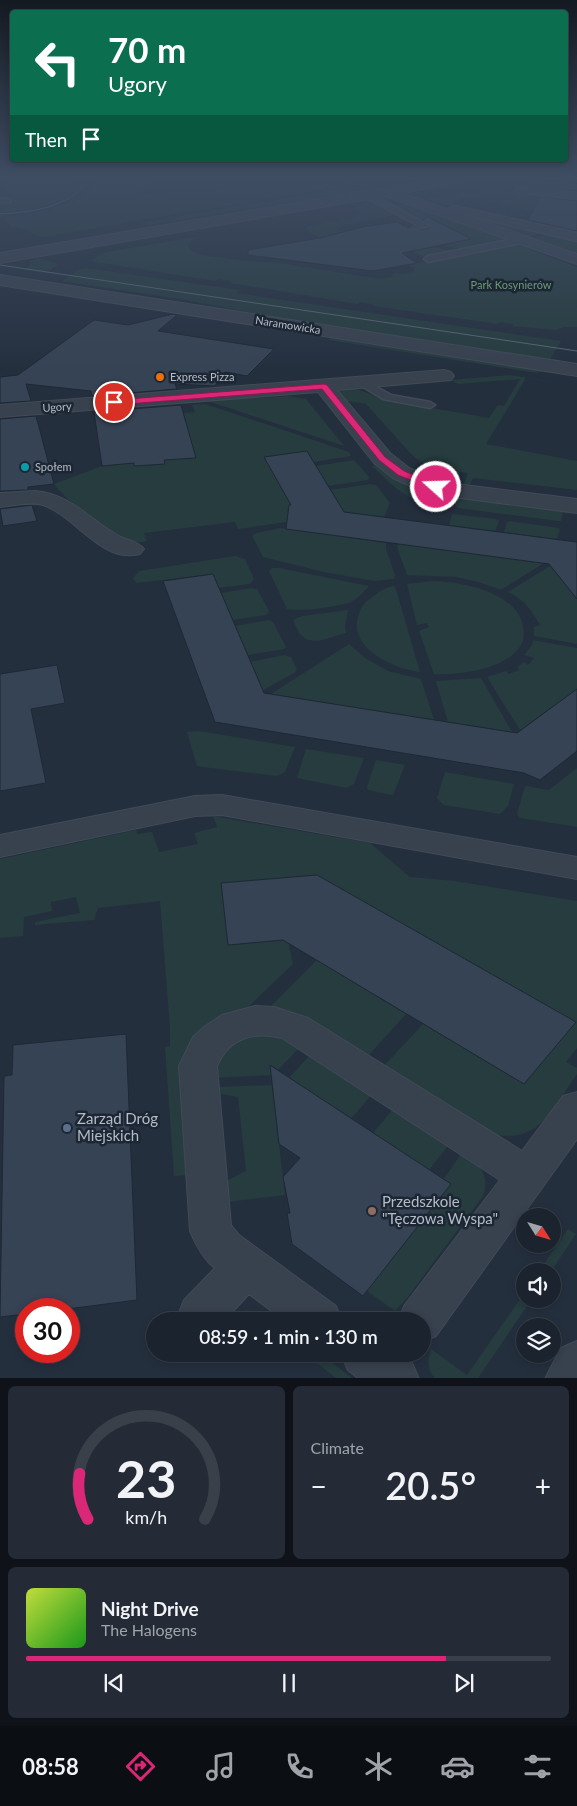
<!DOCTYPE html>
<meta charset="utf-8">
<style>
body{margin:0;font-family:Lato,sans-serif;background:#242b36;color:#f1f3f6;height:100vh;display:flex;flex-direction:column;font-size:19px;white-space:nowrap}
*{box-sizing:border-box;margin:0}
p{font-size:16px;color:#a0a4aa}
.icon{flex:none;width:28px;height:28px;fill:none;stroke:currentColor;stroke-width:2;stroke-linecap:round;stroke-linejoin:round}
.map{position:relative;height:1378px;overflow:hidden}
.side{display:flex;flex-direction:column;gap:8px;padding:8px;background:#0f1319;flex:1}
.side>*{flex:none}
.guide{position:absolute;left:10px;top:10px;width:558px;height:152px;border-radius:5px;box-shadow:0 2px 8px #0003,0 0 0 1px #39404a;background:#0b6e4f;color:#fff;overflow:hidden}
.needle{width:32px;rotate:127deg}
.controls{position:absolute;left:516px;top:1208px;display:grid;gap:10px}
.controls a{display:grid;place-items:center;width:45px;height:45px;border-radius:50%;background:#1b232e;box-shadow:0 2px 8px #0003,0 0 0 1px #39404a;font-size:25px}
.speed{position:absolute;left:15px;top:1298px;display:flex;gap:10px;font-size:25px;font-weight:700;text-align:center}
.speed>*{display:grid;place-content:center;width:65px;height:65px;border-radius:50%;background:#1b232e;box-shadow:0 2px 8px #0003,0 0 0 1px #39404a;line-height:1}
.speed .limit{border:8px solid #d22;background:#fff;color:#111}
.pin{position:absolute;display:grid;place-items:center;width:42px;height:42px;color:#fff;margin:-21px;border:2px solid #fff;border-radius:50%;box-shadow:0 1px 5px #0007}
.me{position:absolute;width:55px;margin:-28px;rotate:290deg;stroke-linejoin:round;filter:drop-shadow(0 0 4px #0008)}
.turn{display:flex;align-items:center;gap:18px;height:105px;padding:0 15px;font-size:22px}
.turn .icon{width:65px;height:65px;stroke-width:2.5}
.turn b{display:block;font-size:35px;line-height:42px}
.then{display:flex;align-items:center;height:48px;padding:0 15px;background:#0003;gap:10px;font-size:19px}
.big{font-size:38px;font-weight:600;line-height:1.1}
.side .card{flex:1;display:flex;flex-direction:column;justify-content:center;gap:8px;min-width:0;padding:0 18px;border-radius:8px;background:#242b36}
.side .dial{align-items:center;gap:0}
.dial svg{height:130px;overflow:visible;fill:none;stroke:#39404a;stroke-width:7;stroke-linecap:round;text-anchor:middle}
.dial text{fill:#f1f3f6;stroke:none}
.song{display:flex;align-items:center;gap:15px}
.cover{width:60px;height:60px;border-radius:8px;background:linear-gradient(135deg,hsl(70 70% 55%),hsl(120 70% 35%))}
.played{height:5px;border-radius:2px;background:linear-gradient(90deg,#db2777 80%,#39404a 80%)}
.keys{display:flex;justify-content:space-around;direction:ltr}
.heat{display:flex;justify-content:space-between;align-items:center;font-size:28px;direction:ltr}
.side .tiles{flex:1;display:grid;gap:8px;grid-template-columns:1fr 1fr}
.card:last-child{grid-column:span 2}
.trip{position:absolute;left:146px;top:1312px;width:285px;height:50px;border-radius:25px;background:#1b232e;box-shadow:0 2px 8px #0003,0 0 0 1px #39404a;font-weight:600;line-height:50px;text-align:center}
.menu{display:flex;height:80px;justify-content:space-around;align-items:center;background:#0b0e12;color:#a0a4aa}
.menu .icon{width:35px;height:35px}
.menu .active{color:#db2777}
.menu b{font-size:22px;color:#f1f3f6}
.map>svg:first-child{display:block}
.green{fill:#263c3f}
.building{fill:#364354;stroke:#1f2835}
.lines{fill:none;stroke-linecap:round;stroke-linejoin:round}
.service-casing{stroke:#414a57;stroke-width:3}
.pedestrian-casing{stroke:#414a57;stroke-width:3}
.minor-casing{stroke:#414a57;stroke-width:2}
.tertiary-casing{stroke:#414a57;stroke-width:2}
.service{fill:#38414e;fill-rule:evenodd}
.pedestrian{fill:#38414e;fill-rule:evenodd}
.minor{fill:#38414e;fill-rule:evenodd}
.tertiary{fill:#38414e;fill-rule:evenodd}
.tram{stroke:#5a6575;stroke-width:1}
.route{fill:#db2777;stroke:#8e194d}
.food-dot{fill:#e8710a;stroke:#1d2633;stroke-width:2}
.culture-dot{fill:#0f9aa8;stroke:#1d2633;stroke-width:2}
.service-dot{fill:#5c6f8a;stroke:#1d2633;stroke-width:2}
.education-dot{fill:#8d6e63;stroke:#1d2633;stroke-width:2}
.labels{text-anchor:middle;stroke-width:5;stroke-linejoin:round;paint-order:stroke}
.far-park-label{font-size:11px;fill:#6b9a76;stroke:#1d2633}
.far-street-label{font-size:11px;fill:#b4bcc9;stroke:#1d2633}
.far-poi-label{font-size:11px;fill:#b4bcc9;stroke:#1d2633;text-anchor:start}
.near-poi-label{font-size:15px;fill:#b4bcc9;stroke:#1d2633;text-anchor:start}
</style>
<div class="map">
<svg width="577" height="1379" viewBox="0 0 577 1379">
<rect width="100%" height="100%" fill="#242f3e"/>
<g class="green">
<path d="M0 178H78L79 184C70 206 21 210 0 213V203L14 201 0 181Z"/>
<path d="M91 178H157L158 184 135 188 142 194 325 184 365 178H388L189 212 184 211 176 214 44 237 38 236 25 229 11 227 3 217C22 215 98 206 91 178Z"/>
<path d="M542 178H577V184L548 181 544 189 553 190 552 192 543 191 521 182Z"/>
<path d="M349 187 358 192 152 224 141 223Z"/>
<path d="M487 188 577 197V219L465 197 451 204 458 207 455 208 427 199Z"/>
<path d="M378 203 397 214 336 228 349 236 397 235 423 249 435 247 448 251 423 257 393 240 341 250 305 229 309 226 358 217 361 213 353 208Z"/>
<path d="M404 203 503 237V239L499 242C481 245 462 253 445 245L469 239 435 227 393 205Z"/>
<path d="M479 219 539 231 540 233 529 237Z"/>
<path d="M549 234 577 240V253L534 238Z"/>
<path d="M196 237 190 242 188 246 192 251 202 255 246 261 279 263 381 279 391 277 394 273 403 274 413 272 415 268 410 266 418 263 523 242 535 247 529 249 577 267V327H564L556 330 513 326V324L501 322 497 324 374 306 372 304 361 302 357 304 231 283 230 281 220 279 215 281 90 261 106 252Z"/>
<path d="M38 258 59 264 46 273 23 270 33 263 28 262Z"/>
<path d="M86 268 239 290 236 293 561 341 550 360 290 320 186 300 61 281 78 270Z"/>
<path d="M330 338 543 371H544L537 373 329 340Z"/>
<path d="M510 375 577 386 526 378 486 444 577 461V490L473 478 469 487 463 486 468 473 460 472 453 484H449L453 475 422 463 410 453 366 404 347 401 340 392 345 389H357L386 400 489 418 498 405 504 406 520 379 458 384 451 380Z"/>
<path d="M288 396 306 399 344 446 208 401Z"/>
<path d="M205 404 349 452 351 456 313 462 307 451 264 457 300 520 238 529 235 522 144 533 147 541C142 542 136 543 131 541 111 536 66 501 54 484L102 466 134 463 135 466 164 464V460L196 458 187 425 176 426 174 414 195 412 192 405Z"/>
<path d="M354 460 369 477 368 480 328 486 316 466Z"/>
<path d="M377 465C399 482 421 490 449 496L445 504C439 506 434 505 429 504 404 499 389 482 372 466Z"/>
<path d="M370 484 376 485 390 503 384 517 344 512 330 490Z"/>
<path d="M458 497 563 511 561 521H558L458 508 454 505Z"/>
<path d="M452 514 496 519 499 521 495 531 449 525Z"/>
<path d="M510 521 558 528 560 529 557 539 504 532 507 522Z"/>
<path d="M281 528 386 543V549L395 575 394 579 374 581 324 572 263 557 252 536 256 533Z"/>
<path d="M398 544 544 563 501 590 478 582 456 577 407 575 397 547Z"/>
<path d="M235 556 245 559 254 579 250 584 218 588 213 574 136 583 133 578 139 571Z"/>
<path d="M550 566 577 599V644L534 636V627L540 625C531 610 524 599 508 592Z"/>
<path d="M272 568H279L369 586C364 592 358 598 351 602 337 607 300 612 287 609L269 571Z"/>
<path d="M433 581C461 582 512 591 522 622 537 666 462 676 434 674L419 631 429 627 427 623 417 625 407 584Z"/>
<path d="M395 586 420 672C395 669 349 649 358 617 360 609 364 602 371 598 379 592 385 587 395 586Z"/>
<path d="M251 588 257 589 269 611 267 615 232 620 221 593Z"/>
<path d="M348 610 345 627 346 633C333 636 311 648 300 634 297 630 295 624 293 620L302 616Z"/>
<path d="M269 620 273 622 286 647 284 649 248 655 235 626Z"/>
<path d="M533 640 577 648V689L520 730 487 677 506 671 509 674 519 670 517 667 524 662 528 665 534 658 524 655 532 645Z"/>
<path d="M349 644 365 658 388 671 421 679 434 720 271 694Z"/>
<path d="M284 655 291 657 297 669 294 673 263 690 250 662Z"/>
<path d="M481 678 512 732 448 722 436 681Z"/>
<path d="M199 731 295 747 285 772 277 776 203 767 197 766 187 732Z"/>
<path d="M306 749 364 758 354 784 346 788 297 778Z"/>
<path d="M376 760 405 765 393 795 368 790 367 787Z"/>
<path d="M577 768V827L520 818 517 814 525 786 549 790Z"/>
<path d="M445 772 514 784 508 806 500 814 443 805 437 798Z"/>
<path d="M213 816 370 843 410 877 455 881 577 901V1048L566 1062 577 1068V1074C554 1106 541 1143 496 1135L383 1067 423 1024 524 1084 575 1022 221 883 228 945 288 940 293 964 248 1007 227 1013 207 1027 189 1175 174 1176 165 1047 170 1046V1028L160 901 98 908 94 920 35 925V922L80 913 76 897 51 902 52 911 24 917 23 936 0 938V859L136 830 137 834 152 832 159 852 198 844 194 833 217 827Z"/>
<path d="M317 960 406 1014 368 1056C338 1038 306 1010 270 1007Z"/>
<path d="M276 1033 300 1047 278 1070 270 1065 271 1075 215 1078 217 1058 239 1037Z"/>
<path d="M311 1054 373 1093 351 1119 289 1078Z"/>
<path d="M272 1085 285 1195 228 1202 226 1181 246 1171 238 1097 216 1093V1087Z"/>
<path d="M395 1107 450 1143 429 1170 373 1133Z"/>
<path d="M463 1151C478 1163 491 1175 483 1196L407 1298 395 1311 367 1291Z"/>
<path d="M568 1229 576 1234 551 1271H539Z"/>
<path d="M525 1292V1299H532L478 1378H435C427 1370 427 1360 431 1349L467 1375Z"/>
<path d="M247 1310 262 1313 279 1321H227L232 1316Z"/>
<path d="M305 1354H321L352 1378H336Z"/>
</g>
<g class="building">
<path d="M548 181 577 184V191L544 188Z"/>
<path d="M540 197 577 201V231L528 220Z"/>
<path d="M428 217 471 239 402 253 417 263 373 271 248 255V250L320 238 362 227 397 222 408 228 413 225 423 230 431 227 422 220Z"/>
<path d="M173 314 177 315 158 331 274 349 247 376 225 372 215 386 175 384 177 389 92 396 91 391 26 384 31 401 0 403V377L18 375 94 320 128 325Z"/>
<path d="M181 405 196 458 164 460 165 464 134 466V463L102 466 94 412Z"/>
<path d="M36 416 54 484 28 487V490L0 491V419Z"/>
<path d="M307 451 344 512 577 542V599L549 564 286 529 289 505H291L264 457Z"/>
<path d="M32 505 37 521 3 526 0 509Z"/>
<path d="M213 574 264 693 517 733 577 689V751L540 780 524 773 215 722 163 581Z"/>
<path d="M57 665 65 703 31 709 46 783 0 791V674Z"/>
<path d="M317 875 576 1022 524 1084 283 940 228 945 221 883Z"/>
<path d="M126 1034 137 1300 67 1309H26V1314L0 1317 4 1076 12 1075 13 1045Z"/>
<path d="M270 1065 451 1184 363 1296 292 1244 287 1213H290L283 1177 300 1158 279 1144Z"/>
</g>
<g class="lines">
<g class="service-casing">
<g id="service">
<path d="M365 193H371L429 226 422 228 365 197Z"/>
<path d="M7 198 11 200 10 202 0 203V199Z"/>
<path d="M523 237 527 240 526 242 428 262 424 259 428 256Z"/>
<path d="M364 380 391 395 430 402 435 405 430 408 383 399 360 385 359 383 360 381Z"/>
</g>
</g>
<g class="pedestrian-casing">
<g id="pedestrian">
<path d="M520 187 577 193V199L516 192 515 190 516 188Z"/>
<path d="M454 206 577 233V241L450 211 448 209Z"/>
</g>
</g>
<g class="minor-casing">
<g id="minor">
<path d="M387 188 577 254V264L382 195 380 192 382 189Z"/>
<path d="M444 370 451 372 454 376 451 380 337 390 390 453 409 468 424 475 448 483 577 499V513L445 496 408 485 393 478 374 463 318 392 0 417V405Z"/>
<path d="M35 491C70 494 88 518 117 535 125 540 138 541 144 549L140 554C101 564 76 516 43 505 29 501 13 506 0 507V493Z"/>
<path d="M222 795 577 857V879L222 815 195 816 0 857V835L195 796Z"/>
<path d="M255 1006 274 1007 308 1018 522 1151 563 1096 577 1092V1139L436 1336 422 1342V1321H398L404 1306 500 1180 282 1038C254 1031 229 1038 217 1066L231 1225 239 1235 336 1306 342 1321H285L249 1294 224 1321H181L178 1315 184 1300 215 1268C203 1259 196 1245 190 1231L179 1066 193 1037 204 1027 222 1015Z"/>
<path d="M577 1341V1379H545L561 1348Z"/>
<path d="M341 1354H400L412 1363 419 1379H359L348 1370Z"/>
</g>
</g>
<g class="tertiary-casing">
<g id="tertiary">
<path d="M443 178H473L466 182 0 263V253Z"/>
<path d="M0 275 577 364V376L0 285Z"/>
</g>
</g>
<use href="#service" class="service"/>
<use href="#pedestrian" class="pedestrian"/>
<use href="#minor" class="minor"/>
<use href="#tertiary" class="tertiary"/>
<g class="tram">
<path d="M0 214C30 212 61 209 83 187V178"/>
<path d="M0 265 577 351"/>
</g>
</g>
<linearGradient id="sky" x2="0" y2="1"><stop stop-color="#141a22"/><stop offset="0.48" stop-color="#3f4d63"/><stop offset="1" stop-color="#3f4d63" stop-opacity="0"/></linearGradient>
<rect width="577" height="371" fill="url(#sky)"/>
<path class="route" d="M324 384 327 385 385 457 404 471 439 485V489H433L398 475 379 460 322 389 114 405 110 402 114 400Z"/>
<circle class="food-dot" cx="160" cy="377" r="5"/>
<circle class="culture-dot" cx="25" cy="467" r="5"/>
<circle class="service-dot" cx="67" cy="1128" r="5"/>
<circle class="education-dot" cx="372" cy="1211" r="5"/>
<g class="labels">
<g class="far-park-label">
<text x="511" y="289">Park Kosynierów</text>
</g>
<g class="far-street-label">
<text transform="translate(288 325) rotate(9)" y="4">Naramowicka</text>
<text transform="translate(57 407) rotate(-4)" y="4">Ugory</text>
</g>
<g class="far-poi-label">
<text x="170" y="381">Express Pizza</text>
<text x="35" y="471">Społem</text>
</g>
<g class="near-poi-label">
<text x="77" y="1124">Zarząd Dróg<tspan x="77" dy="17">Miejskich</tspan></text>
<text x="382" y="1207">Przedszkole<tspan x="382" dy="17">"Tęczowa Wyspa"</tspan></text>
</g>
</g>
</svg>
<div class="controls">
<a><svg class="needle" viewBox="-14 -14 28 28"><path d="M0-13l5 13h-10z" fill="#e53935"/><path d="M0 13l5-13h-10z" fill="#a0a4aa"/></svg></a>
<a><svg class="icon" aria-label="sound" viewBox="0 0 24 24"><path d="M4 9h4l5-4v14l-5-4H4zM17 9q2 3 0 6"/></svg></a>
<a><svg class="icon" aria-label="layers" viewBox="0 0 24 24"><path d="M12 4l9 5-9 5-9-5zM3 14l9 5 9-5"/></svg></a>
</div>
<div class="speed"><div class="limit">30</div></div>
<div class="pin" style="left:114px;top:402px;background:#d93025"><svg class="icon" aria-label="arrive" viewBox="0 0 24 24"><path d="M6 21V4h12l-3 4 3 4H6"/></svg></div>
<svg class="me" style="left:436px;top:487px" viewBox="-20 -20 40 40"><circle r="17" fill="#db2777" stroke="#fff" stroke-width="3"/><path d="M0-11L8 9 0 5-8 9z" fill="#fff"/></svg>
<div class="trip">08:59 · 1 min · 130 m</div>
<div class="guide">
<div class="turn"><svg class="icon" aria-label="left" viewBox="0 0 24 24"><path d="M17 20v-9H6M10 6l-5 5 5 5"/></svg><div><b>70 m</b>Ugory</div></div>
<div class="then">Then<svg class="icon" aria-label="arrive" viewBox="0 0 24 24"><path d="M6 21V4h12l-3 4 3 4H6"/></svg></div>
</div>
</div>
<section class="side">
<div class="tiles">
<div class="card dial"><svg viewBox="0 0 100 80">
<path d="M14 69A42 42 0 1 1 86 69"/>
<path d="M14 69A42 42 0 0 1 9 41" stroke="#db2777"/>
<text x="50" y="56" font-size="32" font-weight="700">23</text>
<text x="50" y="72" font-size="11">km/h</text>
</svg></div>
<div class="card"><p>Climate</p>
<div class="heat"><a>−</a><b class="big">20.5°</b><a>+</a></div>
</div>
<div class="card">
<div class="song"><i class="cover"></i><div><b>Night Drive</b><p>The Halogens</p></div></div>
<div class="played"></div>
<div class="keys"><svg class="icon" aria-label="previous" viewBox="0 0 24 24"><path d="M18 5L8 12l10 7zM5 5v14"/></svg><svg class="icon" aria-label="pause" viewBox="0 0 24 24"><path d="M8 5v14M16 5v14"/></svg><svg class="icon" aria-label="next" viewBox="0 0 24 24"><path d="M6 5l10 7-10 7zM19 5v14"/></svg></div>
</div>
</div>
</section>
<nav class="menu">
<b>08:58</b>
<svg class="icon active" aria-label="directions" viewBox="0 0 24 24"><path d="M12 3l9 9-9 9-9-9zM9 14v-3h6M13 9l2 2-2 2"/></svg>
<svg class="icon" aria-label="music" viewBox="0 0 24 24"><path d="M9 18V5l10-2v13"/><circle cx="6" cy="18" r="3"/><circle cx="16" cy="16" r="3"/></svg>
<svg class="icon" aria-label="phone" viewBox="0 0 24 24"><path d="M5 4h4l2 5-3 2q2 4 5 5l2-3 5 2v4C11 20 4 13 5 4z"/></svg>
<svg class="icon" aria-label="climate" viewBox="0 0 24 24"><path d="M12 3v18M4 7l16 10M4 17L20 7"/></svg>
<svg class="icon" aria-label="car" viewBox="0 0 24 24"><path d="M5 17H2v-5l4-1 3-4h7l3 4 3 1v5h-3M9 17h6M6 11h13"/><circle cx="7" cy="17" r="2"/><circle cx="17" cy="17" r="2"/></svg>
<svg class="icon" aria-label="filters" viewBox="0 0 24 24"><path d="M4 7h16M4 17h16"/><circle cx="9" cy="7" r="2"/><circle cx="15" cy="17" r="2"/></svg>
</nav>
